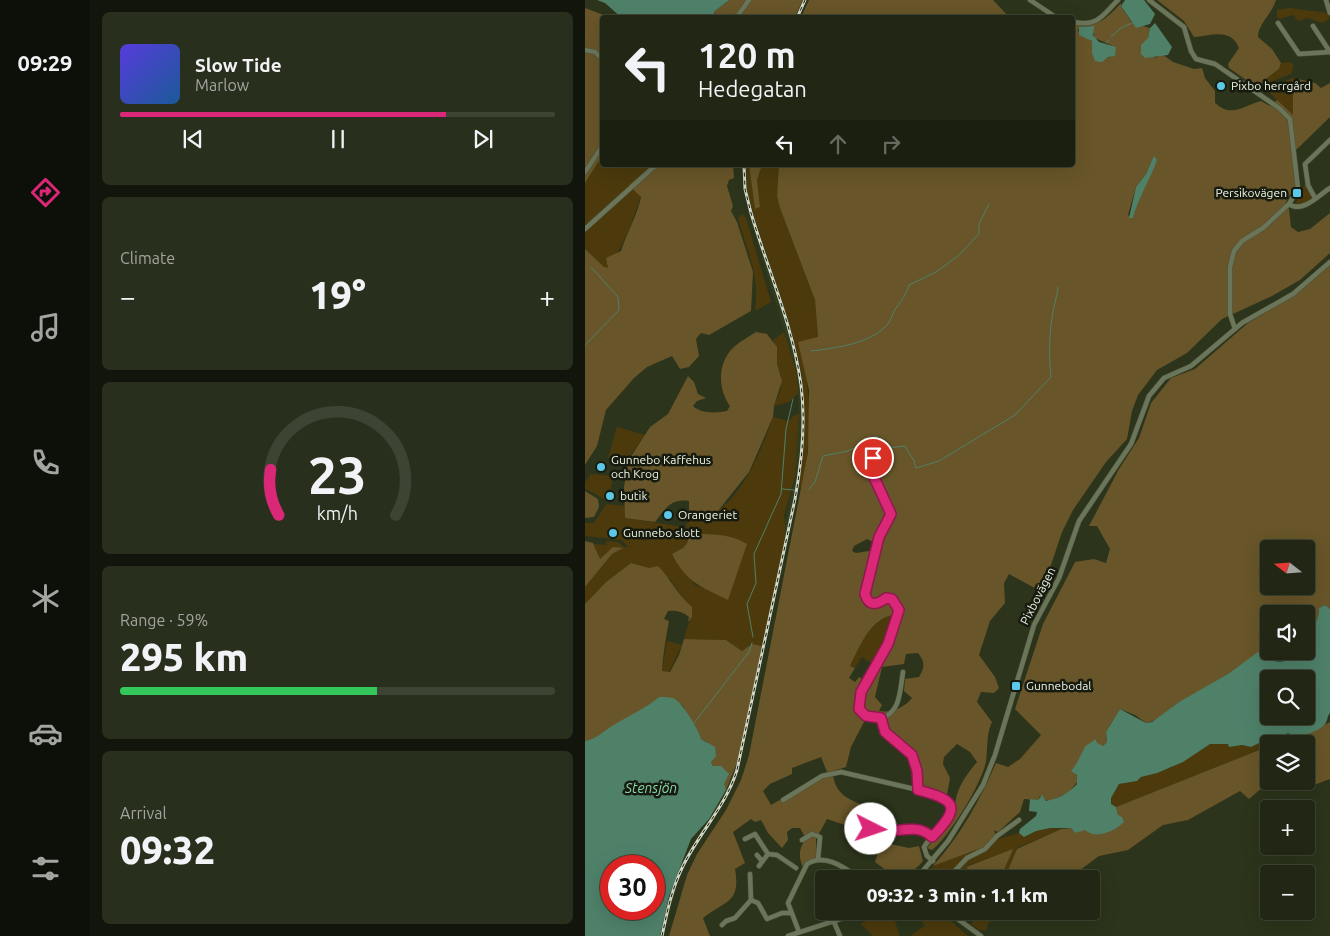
<!DOCTYPE html>
<meta charset="utf-8">
<style>
body{margin:0;font-family:Ubuntu,sans-serif;background:#292f1d;color:#f1f3f6;height:100vh;display:flex;flex-direction:column;font-size:19px;white-space:nowrap}
*{box-sizing:border-box;margin:0}
p{font-size:16px;color:#a2a5a0}
.icon{flex:none;width:28px;height:28px;fill:none;stroke:currentColor;stroke-width:2;stroke-linecap:round;stroke-linejoin:round}
.map{position:relative;flex:1;overflow:hidden}
.panel{display:flex;flex-direction:column;gap:12px;padding:12px;background:#12150b;width:495px}
.panel>*{flex:none}
.banner{position:absolute;left:15px;top:15px;width:475px;height:152px;border-radius:5px;box-shadow:0 5px 20px #0002,0 0 0 1px #3e4434;background:#212714;color:#f1f3f6;overflow:hidden}
.needle{width:32px;rotate:287deg}
.fabs{position:absolute;left:675px;top:540px;display:grid;gap:10px}
.fabs a{display:grid;place-items:center;width:55px;height:55px;border-radius:5px;background:#212714;box-shadow:0 5px 20px #0002,0 0 0 1px #3e4434;font-size:25px}
.speed{position:absolute;left:15px;top:855px;display:flex;gap:10px;font-size:25px;font-weight:700;text-align:center}
.speed>*{display:grid;place-content:center;width:65px;height:65px;border-radius:50%;background:#212714;box-shadow:0 5px 20px #0002,0 0 0 1px #3e4434;line-height:1}
.speed .limit{border:8px solid #d22;background:#fff;color:#111}
.pin{position:absolute;display:grid;place-items:center;width:42px;height:42px;color:#fff;margin:-21px;border:2px solid #fff;border-radius:50%;box-shadow:0 1px 5px #0007}
.me{position:absolute;width:55px;margin:-28px;rotate:94deg;stroke-linejoin:round;filter:drop-shadow(0 0 4px #0008)}
.turn{display:flex;align-items:center;gap:18px;height:105px;padding:0 15px;font-size:22px}
.turn .icon{width:65px;height:65px;stroke-width:2.5}
.turn b{display:block;font-size:35px;line-height:42px}
.lanes{display:flex;align-items:center;height:48px;padding:0 15px;background:#0003;justify-content:center;gap:25px;direction:ltr}
.lanes .off{opacity:.35}
.big{font-size:38px;font-weight:800;line-height:1.1}
.panel .tile{flex:1;display:flex;flex-direction:column;justify-content:center;gap:8px;min-width:0;padding:0 18px;border-radius:8px;background:#292f1d}
.panel .dial{align-items:center;gap:0}
.dial svg{height:130px;overflow:visible;fill:none;stroke:#3e4434;stroke-width:7;stroke-linecap:round;text-anchor:middle}
.dial text{fill:#f1f3f6;stroke:none}
.song{display:flex;align-items:center;gap:15px}
.cover{width:60px;height:60px;border-radius:8px;background:linear-gradient(135deg,hsl(250 70% 55%),hsl(210 70% 35%))}
.played{height:5px;border-radius:2px;background:linear-gradient(90deg,#db2777 75%,#3e4434 75%)}
.keys{display:flex;justify-content:space-around;direction:ltr}
.heat{display:flex;justify-content:space-between;align-items:center;font-size:28px;direction:ltr}
.charge{height:8px;border-radius:4px;background:linear-gradient(90deg,#34c759 59%,#3e4434 0)}
.trip{position:absolute;left:230px;top:870px;width:285px;height:50px;border-radius:5px;background:#212714;box-shadow:0 5px 20px #0002,0 0 0 1px #3e4434;font-weight:800;line-height:50px;text-align:center}
main{display:flex;flex:1;min-height:0}
.tabs{display:flex;flex-direction:column;width:90px;justify-content:space-around;align-items:center;background:#0d1008;color:#a2a5a0}
.tabs .icon{width:35px;height:35px}
.tabs .on{color:#db2777}
.tabs b{font-size:22px;color:#f1f3f6}
.map>svg:first-child{display:block}
.built{fill:#323c1c}
.green{fill:#4c3a0d;fill-rule:evenodd}
.forest{fill:#685529;fill-rule:evenodd}
.water{fill:#4f8169;fill-rule:evenodd}
.lines{fill:none;stroke-linecap:round;stroke-linejoin:round}
.stream{stroke:#4f8169;stroke-width:1}
.minor-casing{stroke:#49503a;stroke-width:5.5}
.minor{stroke:#6b7559;stroke-width:4.5}
.rail-casing{stroke:#d1d7c6;stroke-width:3}
.rail{stroke:#161a0f;stroke-width:1;stroke-dasharray:4;stroke-linecap:butt}
.route-casing{stroke:#8e194d;stroke-width:12}
.route{stroke:#db2777;stroke-width:9}
.poi-dot{fill:#5bc8e7;stroke:#161a0f;stroke-width:2}
.labels{text-anchor:middle;stroke-width:5;stroke-linejoin:round;paint-order:stroke}
.poi-label{font-size:12px;fill:#eff5e5;stroke:#161a0f;text-anchor:start}
.street-label{font-size:12px;fill:#eff5e5;stroke:#161a0f}
.water-label{font-size:14px;font-style:italic;fill:#88d7b0;stroke:#161a0f}
</style>
<main>
<nav class="tabs">
<b>09:29</b>
<svg class="icon on" aria-label="directions" viewBox="0 0 24 24"><path d="M12 3l9 9-9 9-9-9zM9 14v-3h6M13 9l2 2-2 2"/></svg>
<svg class="icon" aria-label="music" viewBox="0 0 24 24"><path d="M9 18V5l10-2v13"/><circle cx="6" cy="18" r="3"/><circle cx="16" cy="16" r="3"/></svg>
<svg class="icon" aria-label="phone" viewBox="0 0 24 24"><path d="M5 4h4l2 5-3 2q2 4 5 5l2-3 5 2v4C11 20 4 13 5 4z"/></svg>
<svg class="icon" aria-label="climate" viewBox="0 0 24 24"><path d="M12 3v18M4 7l16 10M4 17L20 7"/></svg>
<svg class="icon" aria-label="car" viewBox="0 0 24 24"><path d="M5 17H2v-5l4-1 3-4h7l3 4 3 1v5h-3M9 17h6M6 11h13"/><circle cx="7" cy="17" r="2"/><circle cx="17" cy="17" r="2"/></svg>
<svg class="icon" aria-label="filters" viewBox="0 0 24 24"><path d="M4 7h16M4 17h16"/><circle cx="9" cy="7" r="2"/><circle cx="15" cy="17" r="2"/></svg>
</nav>
<section class="panel">
<div class="tile">
<div class="song"><i class="cover"></i><div><b>Slow Tide</b><p>Marlow</p></div></div>
<div class="played"></div>
<div class="keys"><svg class="icon" aria-label="previous" viewBox="0 0 24 24"><path d="M18 5L8 12l10 7zM5 5v14"/></svg><svg class="icon" aria-label="pause" viewBox="0 0 24 24"><path d="M8 5v14M16 5v14"/></svg><svg class="icon" aria-label="next" viewBox="0 0 24 24"><path d="M6 5l10 7-10 7zM19 5v14"/></svg></div>
</div>
<div class="tile"><p>Climate</p>
<div class="heat"><a>−</a><b class="big">19°</b><a>+</a></div>
</div>
<div class="tile dial"><svg viewBox="0 0 100 80">
<path d="M14 69A42 42 0 1 1 86 69"/>
<path d="M14 69A42 42 0 0 1 9 41" stroke="#db2777"/>
<text x="50" y="56" font-size="32" font-weight="700">23</text>
<text x="50" y="72" font-size="11">km/h</text>
</svg></div>
<div class="tile"><p>Range · 59%</p><b class="big">295 km</b><div class="charge"></div></div>
<div class="tile"><p>Arrival</p><b class="big">09:32</b></div>
</section>
<div class="map">
<svg width="745" height="936" viewBox="0 0 745 936">
<rect width="100%" height="100%" fill="#2c341b"/>
<path class="built" d="M158 165H161L162 190 167 210 205 326 217 375 220 394 219 451 214 487 152 774 141 799 96 872 78 936H75L84 896 95 866 141 790 154 758 198 548 200 523 210 476 214 415 212 374 163 211Z"/>
<g class="green">
<path d="M704 8 743 13 745 18 738 23 722 18 714 21 708 15 695 19 692 17V10Z"/>
<path d="M706 62 709 66 706 74 685 82 682 78 694 69 696 63Z"/>
<path d="M707 78 712 79 708 92V116L682 90Z"/>
<path d="M17 156 18 165H62L63 169C54 204 44 238 23 268H20L0 249V183Z"/>
<path d="M161 165H164L170 208 175 206 172 180 177 165H194L192 196 195 208 230 300 233 338 214 342C227 390 227 439 217 488L214 487 220 428 217 375 205 326 167 210 162 190Z"/>
<path d="M721 182 727 197 718 205H710Z"/>
<path d="M157 214 161 218 186 302 170 311C175 274 162 252 153 218Z"/>
<path d="M199 332 212 374 213 393 204 402 189 406 196 389V376L192 364V353L188 340Z"/>
<path d="M214 414 210 476 199 516C205 541 183 618 177 646L167 644 157 651 141 640 99 639C102 627 107 618 107 607L101 603 85 579 46 563 21 582 0 604V587L27 554 37 548 15 559 9 544 21 545V541L33 542 39 547H43L37 540 0 536V523H9L21 504 40 506V518L92 526 102 532 101 525 104 521C113 519 129 514 136 508 161 489 178 446 188 417L204 421 208 416ZM103 534H127L122 589 110 585 87 554C95 549 105 546 103 534Z"/>
<path d="M32 427 60 435 42 460 23 458Z"/>
<path d="M6 474 28 476 26 489H22L20 499 0 489V482Z"/>
<path d="M307 614 300 642 289 665 277 657 270 668 265 666C275 644 284 624 307 614Z"/>
<path d="M82 641 97 645 84 672 77 671Z"/>
<path d="M703 733 708 736 531 807 526 804V798L534 784 552 781 556 777 585 768 625 744H643L644 747 657 745 666 747 682 739H691Z"/>
<path d="M465 828 476 829 432 848 419 879H415L427 850 381 866 397 879H339L348 866 399 847 411 835 413 839 434 833 440 837 451 831Z"/>
<path d="M298 911H306L315 936H288L276 924Z"/>
<path d="M345 911H354L383 936H325L340 926 335 919Z"/>
<path d="M394 911H425L413 920 404 922 401 930H394L386 924Z"/>
</g>
<g class="forest">
<path d="M144 0H218L210 17 128 18 130 11Z"/>
<path d="M224 0H408L424 17H216Z"/>
<path d="M572 0H691C687 14 673 24 673 37L687 49 696 63 694 69 682 78 685 82 674 89 644 68 643 64 654 48C646 27 625 36 609 37L599 21Z"/>
<path d="M536 3V6L547 23 565 28 563 38 570 58 577 54 588 62 609 69 617 68 620 78 630 91V103C647 118 658 106 676 101L685 106 692 100 708 115V89L713 79 730 83 736 88 745 83V117L708 153 711 184 700 204 704 209 706 227 713 232 725 229 745 213V253L715 280 687 296 637 319 602 353 572 370 553 395 547 411 542 439 521 462 488 510 477 532 460 583 453 590 424 574 419 583 420 603 405 621 394 655 410 677 414 688 409 693 396 692 392 702 407 722C401 735 403 747 401 761 398 782 364 837 347 850L342 848 370 813C369 791 379 778 392 762L385 752 372 744 359 757 358 764 365 778 362 795 337 788C333 762 324 737 297 730L291 720 281 718 266 747 261 767 248 771C248 791 261 799 278 805L277 814 268 822 272 829 242 819 231 839V857L218 867C213 857 214 847 221 839L215 828H207L202 832 203 840 197 848 183 833 176 820 170 822 166 819 148 832 160 863 150 869C156 903 141 900 118 918L125 936H84L102 875 112 854 141 810 156 780 164 755 223 452 224 390 213 342 233 337 230 300 195 208 192 196 194 165H488V23C511 30 522 18 536 3ZM506 26 510 38 530 47 527 56 519 59 509 58 507 41 493 31 494 27ZM572 160 551 205 548 218 543 215 551 187 561 174 566 163ZM282 539 290 543V550L271 553 267 551 269 546ZM307 615 300 642 279 680 274 677 270 682 264 678 270 668 265 666C275 646 284 621 307 615ZM333 653C340 662 340 667 334 677L320 679 319 691 327 698C319 708 306 713 294 711L297 705 290 697 297 667 319 664 321 654ZM236 757 242 772 186 805 178 791 185 784 207 774V768Z"/>
<path d="M0 8 24 17 18 18 17 156 0 183Z"/>
<path d="M62 165H148L149 178 144 180 142 186 148 206 146 211 152 222 168 272 166 311 124 335 116 333 111 339 114 356 104 367 95 369 87 356 62 367 49 378 21 410 12 446 0 465V249L19 267 23 268 21 258 36 251C42 232 52 216 56 197L44 185 63 169Z"/>
<path d="M164 165H177L172 180 175 207 170 209Z"/>
<path d="M745 265V609L740 605 734 608C734 620 729 626 721 634V614H684V651H713C704 670 676 655 661 662 654 665 648 671 642 675 626 686 608 694 593 703 582 710 574 721 561 723L550 715 535 709 521 732 522 742 518 746 507 743C496 749 497 761 488 769L494 780 484 792 464 802 455 796 453 800 439 799 435 812 413 832 409 830 411 835 399 847 348 866C375 836 395 800 411 763L423 767 435 759 456 735 430 709 458 624 490 562 509 559 521 563 525 549 512 526H504L534 469 554 438 566 403 586 378 610 369 663 323 713 293ZM684 549H721V586H684Z"/>
<path d="M171 332 182 334 192 347V364L197 381 189 406 188 417 164 472 129 516 104 521V501C86 498 80 509 70 522L40 518 39 487 43 461 65 427 83 414 103 376 109 382 113 394 121 398 112 401 108 406C117 414 131 413 142 411L145 406C133 390 132 363 148 348 154 342 163 337 171 332Z"/>
<path d="M0 491 13 499 14 507 9 517 0 518Z"/>
<path d="M103 534C123 534 145 533 162 544L143 600C115 586 102 583 87 554 96 549 105 546 103 534Z"/>
<path d="M0 541 8 543 15 559 28 547 38 548 27 554 0 587Z"/>
<path d="M46 563 64 568 73 566C85 578 94 597 107 607V617L103 622 104 617C98 612 92 610 83 611L79 619 84 621C81 638 78 654 77 671L85 672 94 655 99 639 141 640 157 651 167 644 177 646 154 758 141 790 126 762 122 742 116 739 97 705 74 697 66 704 8 740 0 741V604L21 582Z"/>
<path d="M745 722V779C716 790 709 791 678 787L664 799 655 791 603 820 578 825 543 850 514 856 483 879H419L432 849 476 829 486 828 490 833 533 815 531 807 684 746V781H721V744H688L729 730Z"/>
<path d="M296 842 324 848 334 846 338 861C328 874 314 879 298 879L302 871 290 862Z"/>
<path d="M428 849 415 879H397L381 867Z"/>
</g>
<g class="water">
<path d="M12 0H144L130 11 127 17 37 18 20 3Z"/>
<path d="M540 0H559L570 14 565 24 551 28 536 6Z"/>
<path d="M570 23 587 47 583 55 560 58 556 54V45L563 38 565 28Z"/>
<path d="M509 26 508 35 514 42 531 47 530 56 523 57 517 62 510 61 507 53V41L494 35V27Z"/>
<path d="M569 156 572 160C565 180 553 198 548 218H544L551 187 561 174Z"/>
<path d="M740 605 745 609V713C742 716 743 720 740 724 733 733 712 738 703 733L691 739H682L666 747 657 745 644 747 643 744H625L598 762 572 773 556 777 552 781 534 784 526 798V804L531 807 533 815 537 817 539 822C530 831 511 840 500 830L490 833 486 828H465L451 831 439 837 434 833 435 829 451 816 452 812 444 811 445 799 453 800 457 795 461 801C472 799 483 794 492 784V775L486 771C493 763 495 756 500 747 503 743 507 743 510 739L512 743 518 746 522 742 521 732 535 709 561 723 567 722 594 702 643 674 673 652C684 663 704 667 713 651H721V634C729 626 734 620 734 608ZM684 679H721V716H684Z"/>
<path d="M74 697C79 697 86 697 90 699 98 704 114 730 116 739L130 747 131 756 126 762 128 766H136L144 774 139 784 141 790 124 819 106 839 84 896 75 936H0V741C11 739 18 732 27 726 43 716 60 709 74 697ZM26 866H69V909H26Z"/>
</g>
<g class="lines">
<g class="stream">
<path d="M526 37 536 28 547 23"/>
<path d="M521 43 524 40"/>
<path d="M0 345 34 310 33 297 6 267"/>
<path d="M226 351C250 348 285 344 302 325 306 321 307 313 311 308 318 298 320 297 324 285L351 272 373 256 394 234V224L404 204"/>
<path d="M293 441 302 448 320 446 329 461 331 468 354 461 430 415 466 377C464 358 464 337 467 318 468 307 472 298 473 287"/>
<path d="M197 489 209 490"/>
<path d="M224 489 230 482 238 456 263 451 279 443 289 441"/>
<path d="M168 637 162 604 171 583 169 554 196 494 201 429 208 399"/>
<path d="M109 723 164 652 167 643"/>
</g>
<g class="minor-casing">
<g id="minor">
<path d="M445 0 472 18"/>
<path d="M564 0 599 27 606 51 611 59 630 64 694 108 705 119 713 189 704 204 678 228 657 241 649 251 645 267V314L650 329"/>
<path d="M741 0 745 13"/>
<path d="M151 18 164 0"/>
<path d="M488 22C513 27 517 16 533 0"/>
<path d="M693 23 714 54 745 52"/>
<path d="M728 26 745 52"/>
<path d="M0 50 10 52 18 60"/>
<path d="M0 172 18 145"/>
<path d="M730 198 723 185 720 164 745 140"/>
<path d="M704 204C717 214 734 195 745 188"/>
<path d="M0 229 71 165"/>
<path d="M291 438 288 475 305 518 294 537 280 594C283 607 292 605 301 598L307 599 313 610 303 643 276 691 274 709 281 716 296 718 302 735 327 755 332 771 333 790"/>
<path d="M296 718C316 713 315 689 318 672"/>
<path d="M198 800 237 776 256 772 355 795 363 801C373 822 348 831 339 847L342 856 348 861"/>
<path d="M277 823C296 844 327 818 347 837"/>
<path d="M160 839 170 834 183 854 192 855 211 868"/>
<path d="M217 840 227 834 235 837 233 859"/>
<path d="M172 855 177 861"/>
<path d="M174 866 183 854"/>
<path d="M165 874 166 900"/>
<path d="M331 879 363 841 398 785 410 755 449 625 474 578 494 521 546 444 564 396 579 378 606 366 657 323 708 294 745 262"/>
<path d="M362 879 382 858 400 849 412 836 434 820"/>
<path d="M362 911 396 936"/>
<path d="M249 922 255 936"/>
<path d="M137 925 141 921 150 918 166 900 173 903 182 919 197 913H206"/>
<path d="M214 932 203 903 222 864C240 852 261 869 276 879"/>
<path d="M203 936 280 911"/>
</g>
</g>
<use href="#minor" class="minor"/>
<g class="rail-casing">
<g id="rail">
<path d="M212 18 220 0"/>
<path d="M77 936C82 912 87 888 98 866 114 833 141 806 152 770L210 499C217 461 221 424 216 385 208 326 183 270 166 213L160 189 159 165"/>
</g>
</g>
<use href="#rail" class="rail"/>
</g>
<g class="lines">
<g class="route-casing">
<path id="route" d="M286 829C306 837 330 820 347 837 376 807 372 800 333 790L332 771 327 755 300 732 296 718 281 716 274 709 276 692 303 644 314 610 307 599 301 598C292 605 284 607 280 594L294 537 306 514 288 475V458"/>
</g>
<use href="#route" class="route"/>
</g>
<g class="poi-dot">
<circle cx="636" cy="86" r="5"/>
<rect x="707" y="188" width="10" height="10" rx="2.5"/>
<circle cx="16" cy="467" r="5"/>
<circle cx="25" cy="496" r="5"/>
<circle cx="83" cy="515" r="5"/>
<circle cx="28" cy="533" r="5"/>
<rect x="426" y="681" width="10" height="10" rx="2.5"/>
</g>
<g class="labels">
<g class="poi-label">
<text x="646" y="90">Pixbo herrgård</text>
<text x="702" y="197" text-anchor="end">Persikovägen</text>
<text x="26" y="464">Gunnebo Kaffehus<tspan x="26" dy="14">och Krog</tspan></text>
<text x="35" y="500">butik</text>
<text x="93" y="519">Orangeriet</text>
<text x="38" y="537">Gunnebo slott</text>
<text x="441" y="690">Gunnebodal</text>
</g>
<g class="street-label">
<text transform="translate(453 596) rotate(-63)" y="4">Pixbovägen</text>
</g>
<g class="water-label">
<text x="66" y="793">Stensjön</text>
</g>
</g>
</svg>
<div class="fabs">
<a><svg class="needle" viewBox="-14 -14 28 28"><path d="M0-13l5 13h-10z" fill="#e53935"/><path d="M0 13l5-13h-10z" fill="#a2a5a0"/></svg></a>
<a><svg class="icon" aria-label="sound" viewBox="0 0 24 24"><path d="M4 9h4l5-4v14l-5-4H4zM17 9q2 3 0 6"/></svg></a>
<a><svg class="icon" aria-label="search" viewBox="0 0 24 24"><circle cx="10" cy="10" r="6"/><path d="M15 15l6 6"/></svg></a>
<a><svg class="icon" aria-label="layers" viewBox="0 0 24 24"><path d="M12 4l9 5-9 5-9-5zM3 14l9 5 9-5"/></svg></a>
<a>+</a>
<a>−</a>
</div>
<div class="speed"><div class="limit">30</div></div>
<div class="pin" style="left:288px;top:458px;background:#d93025"><svg class="icon" aria-label="arrive" viewBox="0 0 24 24"><path d="M6 21V4h12l-3 4 3 4H6"/></svg></div>
<svg class="me" style="left:286px;top:829px" viewBox="-20 -20 40 40"><circle r="19" fill="#fff"/><path d="M0-13L10 11 0 6-10 11z" fill="#db2777"/></svg>
<div class="trip">09:32 · 3 min · 1.1 km</div>
<div class="banner">
<div class="turn"><svg class="icon" aria-label="left" viewBox="0 0 24 24"><path d="M17 20v-9H6M10 6l-5 5 5 5"/></svg><div><b>120 m</b>Hedegatan</div></div>
<div class="lanes"><svg class="icon" aria-label="left" viewBox="0 0 24 24"><path d="M17 20v-9H6M10 6l-5 5 5 5"/></svg><svg class="icon off" aria-label="ahead" viewBox="0 0 24 24"><path d="M12 20V5M6 11l6-6 6 6"/></svg><svg class="icon off" aria-label="right" viewBox="0 0 24 24"><path d="M7 20v-9h11M14 6l5 5-5 5"/></svg></div>
</div>
</div>
</main>
